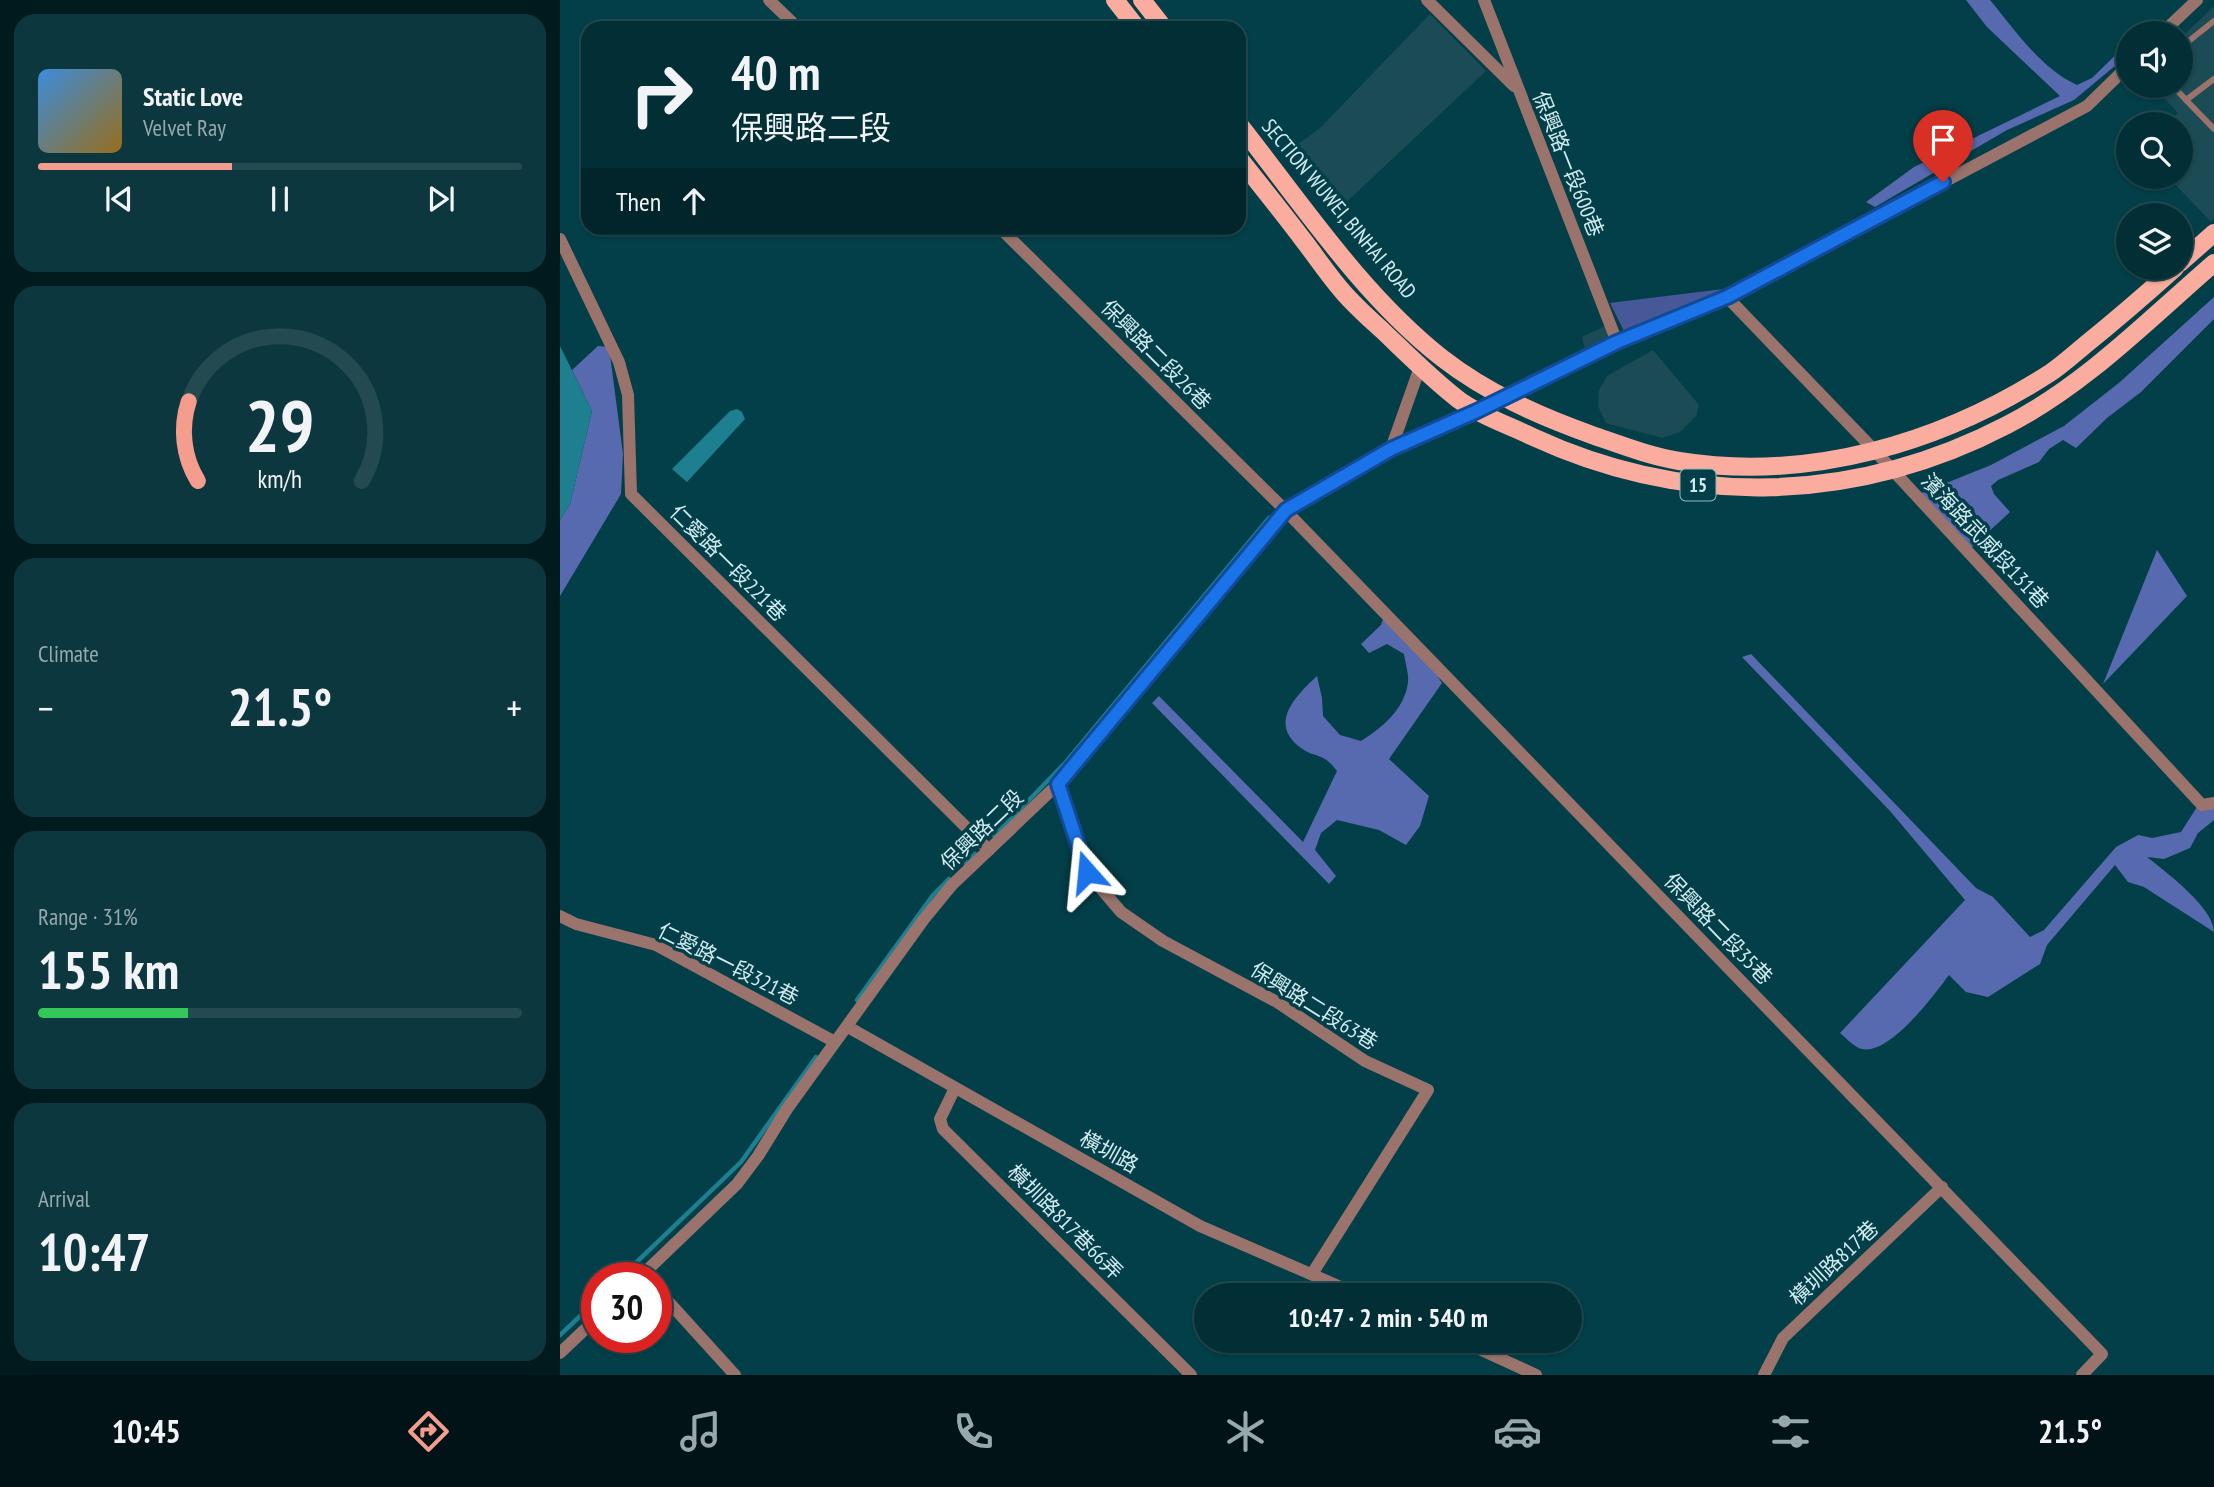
<!DOCTYPE html>
<meta charset="utf-8">
<style>
body{margin:0;font-family:"PT Sans Narrow","Noto Sans TC",sans-serif;background:#0c373e;color:#f1f3f6;height:100vh;display:flex;flex-direction:column;font-size:26px;white-space:nowrap}
*{box-sizing:border-box;margin:0}
p{font-size:23px;color:#96a9ad}
.icon{flex:none;width:38px;height:38px;fill:none;stroke:currentColor;stroke-width:2;stroke-linecap:round;stroke-linejoin:round}
.map{position:relative;flex:1;overflow:hidden}
.drawer{display:flex;flex-direction:column;gap:14px;padding:14px;background:#011a1e;width:560px}
.drawer>*{flex:none}
.guide{position:absolute;left:21px;top:21px;width:665px;height:214px;border-radius:21px;box-shadow:0 2px 5px #0004,0 0 0 2px #234a51;background:#022f36;color:#f1f3f6;overflow:hidden}
.buttons{position:absolute;left:1556px;top:21px;display:grid;gap:14px}
.buttons a{display:grid;place-items:center;width:77px;height:77px;border-radius:50%;background:#022f36;box-shadow:0 2px 5px #0004,0 0 0 2px #234a51;font-size:35px}
.speed{position:absolute;left:21px;top:1262px;display:flex;gap:14px;font-size:35px;font-weight:700;text-align:center}
.speed>*{display:grid;place-content:center;width:91px;height:91px;border-radius:50%;background:#022f36;box-shadow:0 2px 5px #0004,0 0 0 2px #234a51;line-height:1}
.speed .limit{border:10px solid #d22;background:#fff;color:#111}
.pin{position:absolute;display:grid;place-items:center;width:60px;height:60px;color:#fff;margin:-72px -30px;border-radius:50% 50% 50% 0;rotate:-45deg;box-shadow:0 0 7px #0007}
.pin .icon{rotate:45deg}
.me{position:absolute;width:77px;margin:-38px;rotate:342deg;stroke-linejoin:round;filter:drop-shadow(0 0 5px #0008)}
.turn{display:flex;align-items:center;gap:24px;height:147px;padding:0 35px;font-size:32px}
.turn .icon{width:91px;height:91px;stroke-width:2.5}
.turn b{display:block;font-size:49px;line-height:60px}
.then{display:flex;align-items:center;height:66px;padding:0 35px;background:#0003;gap:14px;font-size:26px}
.big{font-size:52px;font-weight:600;line-height:1.1}
.drawer .card{flex:1;display:flex;flex-direction:column;justify-content:center;gap:10px;min-width:0;padding:0 24px;border-radius:21px;background:#0c373e}
.drawer .dial{align-items:center;gap:0}
.dial svg{height:182px;overflow:visible;fill:none;stroke:#234a51;stroke-width:7;stroke-linecap:round;text-anchor:middle}
.dial text{fill:#f1f3f6;stroke:none}
.song{display:flex;align-items:center;gap:21px}
.cover{width:84px;height:84px;border-radius:10px;background:linear-gradient(135deg,hsl(210 70% 55%),hsl(40 70% 35%))}
.played{height:7px;border-radius:4px;background:linear-gradient(90deg,#f49d8d 40%,#234a51 40%)}
.keys{display:flex;justify-content:space-around;direction:ltr}
.heat{display:flex;justify-content:space-between;align-items:center;font-size:38px;direction:ltr}
.charge{height:10px;border-radius:5px;background:linear-gradient(90deg,#34c759 31%,#234a51 0)}
.trip{position:absolute;left:634px;top:1283px;width:388px;height:70px;border-radius:35px;background:#022f36;box-shadow:0 2px 5px #0004,0 0 0 2px #234a51;font-weight:600;line-height:70px;text-align:center}
.tab-bar{display:flex;height:112px;justify-content:space-around;align-items:center;background:#011316;color:#96a9ad}
.tab-bar .icon{width:49px;height:49px}
.tab-bar .on{color:#f49d8d}
.tab-bar b{font-size:32px;color:#f1f3f6}
main{display:flex;flex:1;min-height:0}
.map>svg:first-child{display:block}
.built{fill:#1b4b54}
.green{fill:#475898}
.forest{fill:#586aaf}
.water{fill:#1d7f8f}
.lines{fill:none;stroke-linecap:round;stroke-linejoin:round}
.stream{stroke:#1d7f8f;stroke-width:4.5}
.lane{stroke:#99736c;stroke-width:6}
.street{stroke:#99736c;stroke-width:12}
.primary{stroke:#faad9f;stroke-width:18}
.route-casing{stroke:#114b97;stroke-width:18}
.route{stroke:#1a73e8;stroke-width:12}
.labels{text-anchor:middle;stroke-width:7;stroke-linejoin:round;paint-order:stroke}
.shield{fill:#033f48;stroke:#93b7be;stroke-width:2}
.shield-label{font-size:19px;font-weight:bold;fill:#d1ebf0}
.street-label{font-size:21px;fill:#d1ebf0;stroke:#033f48}
</style>
<main>
<section class="drawer">
<div class="card">
<div class="song"><i class="cover"></i><div><b>Static Love</b><p>Velvet Ray</p></div></div>
<div class="played"></div>
<div class="keys"><svg class="icon" aria-label="previous" viewBox="0 0 24 24"><path d="M18 5L8 12l10 7zM5 5v14"/></svg><svg class="icon" aria-label="pause" viewBox="0 0 24 24"><path d="M8 5v14M16 5v14"/></svg><svg class="icon" aria-label="next" viewBox="0 0 24 24"><path d="M6 5l10 7-10 7zM19 5v14"/></svg></div>
</div>
<div class="card dial"><svg viewBox="0 0 100 80">
<path d="M14 69A42 42 0 1 1 86 69"/>
<path d="M14 69A42 42 0 0 1 10 34" stroke="#f49d8d"/>
<text x="50" y="56" font-size="32" font-weight="700">29</text>
<text x="50" y="72" font-size="11">km/h</text>
</svg></div>
<div class="card"><p>Climate</p>
<div class="heat"><a>−</a><b class="big">21.5°</b><a>+</a></div>
</div>
<div class="card"><p>Range · 31%</p><b class="big">155 km</b><div class="charge"></div></div>
<div class="card"><p>Arrival</p><b class="big">10:47</b></div>
</section>
<div class="map">
<svg width="1654" height="1375" viewBox="0 0 1654 1375">
<rect width="100%" height="100%" fill="#033f48"/>
<g class="built">
<path d="M1654 6V219L1651 222 1608 177H1620V124H1607L1618 113 1593 86H1620L1621 38Z"/>
<path d="M870 14 926 71 778 210 732 149 761 127Z"/>
<path d="M1045 326 1055 343 1027 359 1022 337Z"/>
<path d="M1093 350 1139 405 1136 416 1120 432 1102 438 1046 423 1038 406 1039 390 1047 376Z"/>
</g>
<path class="green" d="M1163 289 1070 335 1064 331 1050 303Z"/>
<g class="forest">
<path d="M1406 0H1430C1455 30 1481 69 1517 85L1532 78 1568 43V55L1514 100 1447 130 1315 207 1306 202 1354 167 1500 96 1427 27Z"/>
<path d="M1654 297V319L1581 392 1547 418 1516 448 1503 440 1489 449 1479 462 1438 480 1431 486 1434 494 1450 512 1411 548 1359 494 1431 465 1504 426 1560 382Z"/>
<path d="M38 346 49 347 63 454 61 494 0 596V520L10 504 32 411 12 370Z"/>
<path d="M1597 550 1627 596 1543 684Z"/>
<path d="M824 616 875 672 882 683 829 759 869 796 860 826 846 845 819 830 777 820 761 833 755 850 776 876 769 884 592 703 599 696 743 842 777 771C762 751 756 759 741 748 707 723 737 695 757 676L762 698 763 716 780 735 801 741C822 728 845 709 848 682 849 674 845 662 844 654L827 644 809 653 801 644 821 625Z"/>
<path d="M1191 654 1416 888 1433 897 1470 937 1484 930 1556 847 1578 835 1592 838 1621 832 1637 807 1654 806V820L1638 833 1630 848 1604 859 1587 857C1606 872 1654 908 1654 932L1584 887 1568 882 1555 865 1487 945 1480 964 1428 997 1406 992 1389 975C1374 995 1330 1055 1302 1049 1295 1048 1286 1038 1280 1033L1405 900 1330 811 1182 657Z"/>
</g>
<g class="water">
<path d="M0 346 32 411 10 504 0 520Z"/>
<path d="M177 409 182 412 185 419 127 482 112 469 170 411Z"/>
</g>
<g class="lines">
<g class="stream">
<path d="M434 836 506 762 709 518"/>
<path d="M406 864 415 854"/>
<path d="M297 1000 373 895 389 879"/>
<path d="M60 1278 181 1162 256 1057"/>
<path d="M0 1335 37 1300"/>
</g>
<g class="lane">
<path d="M1620 48 1654 21"/>
<path d="M1613 86 1626 100 1654 79"/>
<path d="M1626 100 1654 129"/>
</g>
<g class="street">
<path d="M209 0 238 28"/>
<path d="M867 0 954 86"/>
<path d="M924 0 1057 342"/>
<path d="M1602 33 1637 0"/>
<path d="M440 228 725 510 1542 1354 1522 1375"/>
<path d="M0 239 59 362 68 395 71 494 429 850"/>
<path d="M1167 297 1315 451 1642 805 1654 803"/>
<path d="M831 449 860 367"/>
<path d="M498 784 527 872 561 912 603 941 717 1002 805 1061 868 1090 752 1274"/>
<path d="M0 916 16 924 96 945 275 1042"/>
<path d="M288 1027 640 1226 799 1295"/>
<path d="M395 1088 380 1119 383 1129 631 1375"/>
<path d="M79 1278 177 1184 198 1156 227 1109 364 919 392 885 498 784 725 510 831 449 917 411 1057 342 1167 297 1527 106 1568 66"/>
<path d="M96 1288 175 1375"/>
<path d="M900 1340 976 1375"/>
<path d="M0 1353 37 1318"/>
<path d="M1204 1375 1223 1338 1382 1187"/>
</g>
<g class="primary">
<path d="M555 0 577 28"/>
<path d="M582 0 604 28"/>
<path d="M679 124C742 204 802 295 882 358 927 393 979 416 1032 435 1061 445 1089 456 1119 461 1249 482 1381 443 1490 373 1502 365 1514 354 1525 345 1556 320 1586 294 1615 268"/>
<path d="M679 158C701 186 723 213 744 241 757 258 769 276 783 292 796 307 811 320 825 333 849 356 873 380 899 400 921 416 948 425 973 437 1127 508 1295 504 1447 425 1525 385 1588 320 1654 263"/>
<path d="M1620 263 1654 233"/>
</g>
</g>
<g class="lines">
<g class="route-casing">
<path id="route" d="M527 872 498 784 726 510 831 449 917 411 1057 342 1167 297 1383 182"/>
</g>
<use href="#route" class="route"/>
</g>
<g class="labels">
<rect class="shield" x="1120.5" y="469.5" width="35" height="31" rx="5"/>
<g class="shield-label">
<text x="1138" y="492">15</text>
</g>
<g class="street-label">
<text transform="translate(1008 164) rotate(68)" y="7">保興路一段600巷</text>
<text transform="translate(779 209) rotate(50)" y="7">SECTION WUWEI, BINHAI ROAD</text>
<text transform="translate(596 355) rotate(45)" y="7">保興路二段26巷</text>
<text transform="translate(1425 541) rotate(47)" y="7">濱海路武威段131巷</text>
<text transform="translate(168 563) rotate(45)" y="7">仁愛路一段221巷</text>
<text transform="translate(422 830) rotate(-44)" y="7">保興路二段</text>
<text transform="translate(1158 929) rotate(46)" y="7">保興路二段35巷</text>
<text transform="translate(168 964) rotate(27)" y="7">仁愛路一段321巷</text>
<text transform="translate(754 1006) rotate(32)" y="7">保興路二段63巷</text>
<text transform="translate(549 1152) rotate(29)" y="7">橫圳路</text>
<text transform="translate(505 1222) rotate(45)" y="7">橫圳路817巷66弄</text>
<text transform="translate(1274 1263) rotate(-43)" y="7">橫圳路817巷</text>
</g>
</g>
</svg>
<div class="buttons">
<a><svg class="icon" aria-label="sound" viewBox="0 0 24 24"><path d="M4 9h4l5-4v14l-5-4H4zM17 9q2 3 0 6"/></svg></a>
<a><svg class="icon" aria-label="search" viewBox="0 0 24 24"><circle cx="10" cy="10" r="6"/><path d="M15 15l6 6"/></svg></a>
<a><svg class="icon" aria-label="layers" viewBox="0 0 24 24"><path d="M12 4l9 5-9 5-9-5zM3 14l9 5 9-5"/></svg></a>
</div>
<div class="speed"><div class="limit">30</div></div>
<div class="pin" style="left:1383px;top:182px;background:#d93025"><svg class="icon" aria-label="arrive" viewBox="0 0 24 24"><path d="M6 21V4h12l-3 4 3 4H6"/></svg></div>
<svg class="me" style="left:527px;top:872px" viewBox="-20 -20 40 40"><path d="M0-17L14 15 0 8-14 15z" fill="#1a73e8" stroke="#fff" stroke-width="4"/></svg>
<div class="trip">10:47 · 2 min · 540 m</div>
<div class="guide">
<div class="turn"><svg class="icon" aria-label="right" viewBox="0 0 24 24"><path d="M7 20v-9h11M14 6l5 5-5 5"/></svg><div><b>40 m</b>保興路二段</div></div>
<div class="then">Then<svg class="icon" aria-label="ahead" viewBox="0 0 24 24"><path d="M12 20V5M6 11l6-6 6 6"/></svg></div>
</div>
</div>
</main>
<nav class="tab-bar">
<b>10:45</b>
<svg class="icon on" aria-label="directions" viewBox="0 0 24 24"><path d="M12 3l9 9-9 9-9-9zM9 14v-3h6M13 9l2 2-2 2"/></svg>
<svg class="icon" aria-label="music" viewBox="0 0 24 24"><path d="M9 18V5l10-2v13"/><circle cx="6" cy="18" r="3"/><circle cx="16" cy="16" r="3"/></svg>
<svg class="icon" aria-label="phone" viewBox="0 0 24 24"><path d="M5 4h4l2 5-3 2q2 4 5 5l2-3 5 2v4C11 20 4 13 5 4z"/></svg>
<svg class="icon" aria-label="climate" viewBox="0 0 24 24"><path d="M12 3v18M4 7l16 10M4 17L20 7"/></svg>
<svg class="icon" aria-label="car" viewBox="0 0 24 24"><path d="M5 17H2v-5l4-1 3-4h7l3 4 3 1v5h-3M9 17h6M6 11h13"/><circle cx="7" cy="17" r="2"/><circle cx="17" cy="17" r="2"/></svg>
<svg class="icon" aria-label="filters" viewBox="0 0 24 24"><path d="M4 7h16M4 17h16"/><circle cx="9" cy="7" r="2"/><circle cx="15" cy="17" r="2"/></svg>
<b>21.5°</b>
</nav>
